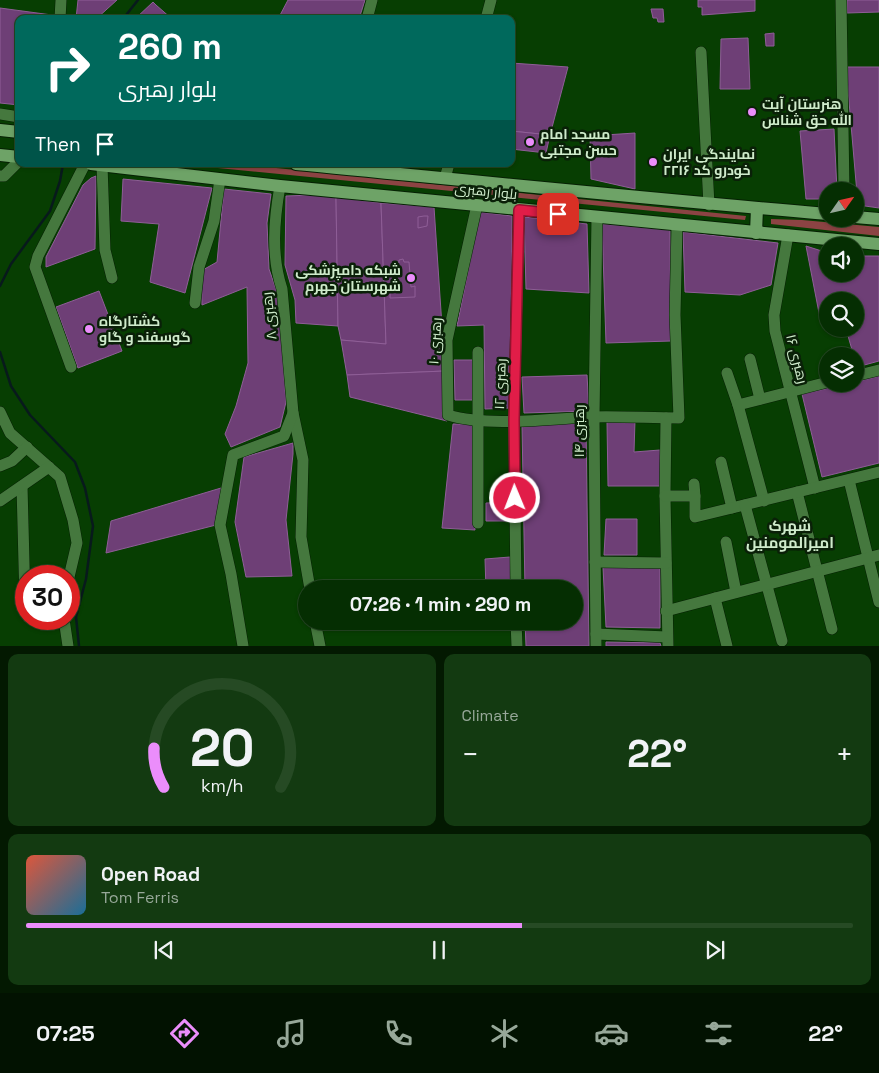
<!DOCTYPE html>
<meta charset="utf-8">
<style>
body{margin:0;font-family:"Space Grotesk",Cairo,sans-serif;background:#133a11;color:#f1f3f6;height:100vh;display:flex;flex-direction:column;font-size:19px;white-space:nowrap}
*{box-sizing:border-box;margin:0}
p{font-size:16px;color:#97a899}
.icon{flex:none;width:28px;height:28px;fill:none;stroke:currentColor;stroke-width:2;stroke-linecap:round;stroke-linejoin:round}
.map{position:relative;height:646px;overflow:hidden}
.sheet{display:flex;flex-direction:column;gap:8px;padding:8px;background:#031901;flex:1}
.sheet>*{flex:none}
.guide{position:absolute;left:15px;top:15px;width:500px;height:152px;border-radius:10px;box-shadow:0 1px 4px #0004,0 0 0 1px #264a24;background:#00695c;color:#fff;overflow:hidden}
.needle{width:32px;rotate:56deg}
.fabs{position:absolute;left:819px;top:182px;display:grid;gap:10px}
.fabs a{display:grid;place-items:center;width:45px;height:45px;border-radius:50%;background:#052e02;box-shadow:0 1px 4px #0004,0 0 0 1px #264a24;font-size:25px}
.speed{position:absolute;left:15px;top:565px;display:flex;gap:10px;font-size:25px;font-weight:700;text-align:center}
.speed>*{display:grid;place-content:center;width:65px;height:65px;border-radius:50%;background:#052e02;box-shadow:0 1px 4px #0004,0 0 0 1px #264a24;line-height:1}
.speed .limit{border:8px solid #d22;background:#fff;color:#111}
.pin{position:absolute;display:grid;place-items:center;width:42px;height:42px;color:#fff;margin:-21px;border-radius:10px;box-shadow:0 2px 8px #0006}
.me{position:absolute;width:55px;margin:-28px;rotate:359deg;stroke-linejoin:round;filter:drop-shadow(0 0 4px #0008)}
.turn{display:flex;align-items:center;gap:18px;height:105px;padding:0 20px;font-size:22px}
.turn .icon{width:65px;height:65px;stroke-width:2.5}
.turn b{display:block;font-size:35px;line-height:42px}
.then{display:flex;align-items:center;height:48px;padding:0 20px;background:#0003;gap:10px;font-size:19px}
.big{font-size:38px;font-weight:700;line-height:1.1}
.sheet .tile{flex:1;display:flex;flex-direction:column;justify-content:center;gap:8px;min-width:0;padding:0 18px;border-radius:10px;background:#133a11}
.sheet .dial{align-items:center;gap:0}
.dial svg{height:130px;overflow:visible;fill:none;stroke:#264a24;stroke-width:7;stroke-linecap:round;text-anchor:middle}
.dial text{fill:#f1f3f6;stroke:none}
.song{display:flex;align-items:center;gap:15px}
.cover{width:60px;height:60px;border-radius:8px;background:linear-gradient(135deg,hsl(10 70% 55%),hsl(200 70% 35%))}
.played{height:5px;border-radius:2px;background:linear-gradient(90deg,#eb8dfb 60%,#264a24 60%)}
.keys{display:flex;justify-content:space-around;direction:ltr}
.heat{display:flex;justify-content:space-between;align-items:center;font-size:28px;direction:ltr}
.sheet .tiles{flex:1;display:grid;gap:8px;grid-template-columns:1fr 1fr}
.tile:last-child{grid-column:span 2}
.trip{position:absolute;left:298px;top:580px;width:285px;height:50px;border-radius:25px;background:#052e02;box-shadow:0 1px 4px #0004,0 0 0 1px #264a24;font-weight:700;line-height:50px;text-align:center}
.tab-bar{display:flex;height:80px;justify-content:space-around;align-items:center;background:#021201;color:#97a899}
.tab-bar .icon{width:35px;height:35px}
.tab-bar .on{color:#eb8dfb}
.tab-bar b{font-size:22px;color:#f1f3f6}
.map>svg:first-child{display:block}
.green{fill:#8c4343}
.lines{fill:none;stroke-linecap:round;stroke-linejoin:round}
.stream{stroke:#081a1c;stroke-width:2.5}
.building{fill:#6e3f76;stroke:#8f5e97}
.minor-casing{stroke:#062104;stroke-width:12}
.major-casing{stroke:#062104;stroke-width:14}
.minor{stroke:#45783e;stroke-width:11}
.major{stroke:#6ea367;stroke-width:12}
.route-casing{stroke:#92132f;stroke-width:12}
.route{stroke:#e11d48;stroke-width:9}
.poi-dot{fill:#eb8dfb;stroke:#0a2008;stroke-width:2}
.labels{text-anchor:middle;stroke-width:5;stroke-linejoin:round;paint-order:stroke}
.poi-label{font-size:14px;font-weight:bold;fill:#cfebcb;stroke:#0a2008;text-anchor:start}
.street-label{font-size:14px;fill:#cfebcb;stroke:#0a2008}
.neighbourhood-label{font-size:15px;font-weight:bold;fill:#cfebcb;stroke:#0a2008}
</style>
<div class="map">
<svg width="879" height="646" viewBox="0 0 879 646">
<rect width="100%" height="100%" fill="#073e02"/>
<g class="green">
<path d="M177 164H238L746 216 745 220Z"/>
<path d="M771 219 802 220 879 227V236L771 224Z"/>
</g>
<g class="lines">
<g class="stream">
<path d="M123 19 138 0"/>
<path d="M0 286 11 264 50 211 60 181 63 164"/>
<path d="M0 352 11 386 30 415 75 462 85 488 93 526 86 579 76 617 79 646"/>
</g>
</g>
<g class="building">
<path d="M78 0H117L96 19H76Z"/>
<path d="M288 0H365L359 19H278Z"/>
<path d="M698 0H755V11L702 15V7H698Z"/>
<path d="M847 0H879V12L847 13Z"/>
<path d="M153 2 156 5 172 19H135Z"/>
<path d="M0 8 52 15V19H19V105L0 103Z"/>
<path d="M651 9H663L664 22H658L657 18H653Z"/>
<path d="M774 33V46H766L765 34Z"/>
<path d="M748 38 750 89H720L721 39Z"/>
<path d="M511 63 568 67 550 135 511 131Z"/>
<path d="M846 67H879V208L858 205Z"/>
<path d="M834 129 837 191H828V199H806L800 131Z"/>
<path d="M511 131 550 135 546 153 511 149Z"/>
<path d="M635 133V189L591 179 590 136Z"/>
<path d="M96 176 95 249 46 267V257L83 185 91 178Z"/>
<path d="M123 179 212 188 185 293 150 282 159 224 121 221Z"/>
<path d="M224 189 271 194 267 223 269 269 278 295 286 402 280 427 231 447 225 434 236 406 248 363 247 287 202 305 201 271 217 262Z"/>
<path d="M313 195 336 197 338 326 296 323 295 300 285 265 286 196Z"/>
<path d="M336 197 381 203 386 344 341 340 338 326Z"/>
<path d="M381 203 434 207 445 371 347 375 341 340 386 344Z"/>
<path d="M480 212 512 216V286L510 408 485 409 484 325 457 326Z"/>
<path d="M424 216H428L427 226 418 228V217Z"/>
<path d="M524 217 587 224 589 293 526 289Z"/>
<path d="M602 224 670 230 671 341 606 343Z"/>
<path d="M683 232 778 243 771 285 740 295 685 292Z"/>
<path d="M806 246 828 253V274H855V256H879V361L857 367 846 329H855V301H828V318H820Z"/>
<path d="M403 259 404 262H409L411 287 415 286V297L390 298V288H396L394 264 399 263V260Z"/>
<path d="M99 291 122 351 78 368 56 307Z"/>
<path d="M454 360H473V400H455Z"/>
<path d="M445 371 447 421 350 397 347 375Z"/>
<path d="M587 375 589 411 524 413 522 377Z"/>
<path d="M879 376V463L822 477 802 394 847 384H855V382Z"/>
<path d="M635 420 634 452 660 450 661 486H608L607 422Z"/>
<path d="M586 423 589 646H526L525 621H574V589H525L522 425Z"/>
<path d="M453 424H474L475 530 442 528Z"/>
<path d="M293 443V454L286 520 292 576 246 577 235 522 244 457Z"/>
<path d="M221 488 216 525 106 553 111 521Z"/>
<path d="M512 502V521H486V503Z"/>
<path d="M606 519H637V555H604Z"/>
<path d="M510 557 511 589H486L485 559Z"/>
<path d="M603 567 660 568V628L606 627Z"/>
<path d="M606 642 660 643 661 646H606Z"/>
</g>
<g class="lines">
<g class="minor-casing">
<g id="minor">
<path d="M841 0 844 191"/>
<path d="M60 19 61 0"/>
<path d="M367 19 372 0"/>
<path d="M486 19 491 0"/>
<path d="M701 52 709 205"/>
<path d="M0 114 19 117"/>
<path d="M102 165 105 250 112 278"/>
<path d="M0 176H4L19 161"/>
<path d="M445 178 449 164"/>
<path d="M280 186C274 220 271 256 282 289L293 413 303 460 301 537 310 589"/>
<path d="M477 205 447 340 448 415C487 427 548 419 590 417 619 416 649 418 679 418L675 315 677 225"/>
<path d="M788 235 774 315 775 331 815 488"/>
<path d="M195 303 199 267 214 221 220 179"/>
<path d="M750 359 760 399"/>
<path d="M71 367 35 267 38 256 85 164"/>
<path d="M727 373 738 405 764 501"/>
<path d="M855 376 879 370"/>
<path d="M738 405 828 382"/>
<path d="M0 412 10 433 60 477 73 520 77 543 69 577"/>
<path d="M666 418 665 496 668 646"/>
<path d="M721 462 732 508"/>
<path d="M0 466 12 461 27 447"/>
<path d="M849 480 879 602"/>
<path d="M694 484 695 496"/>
<path d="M22 486 25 602"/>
<path d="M797 492 832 629"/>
<path d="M665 496H695V517L879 472"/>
<path d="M0 501 49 467"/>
<path d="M745 505 782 641"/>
<path d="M478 523V352"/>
<path d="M726 542 736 592"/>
<path d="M595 562 666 563"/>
<path d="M516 589 514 420 519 210"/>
<path d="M715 598 727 646"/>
<path d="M666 611 879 555"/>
<path d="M64 619 68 646"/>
<path d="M315 621 320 646"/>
<path d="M516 621 517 646"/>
<path d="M596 634 667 637"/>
<path d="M243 646 231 574 220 525 233 455 284 436 293 413"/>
<path d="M596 646 594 417 597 217"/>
</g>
</g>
<g class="major-casing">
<g id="major">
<path d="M0 130 19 132"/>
<path d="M0 155 19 157"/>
<path d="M91 164 280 186 879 244"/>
<path d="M296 164C473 181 650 199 828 214"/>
<path d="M855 217 879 219"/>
<path d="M756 233 757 208"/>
</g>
</g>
<use href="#minor" class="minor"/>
<use href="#major" class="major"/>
</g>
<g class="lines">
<g class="route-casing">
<path id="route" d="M515 498 514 420 519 210 558 214"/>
</g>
<use href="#route" class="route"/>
</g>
<g class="poi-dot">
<circle cx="752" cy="112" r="5"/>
<circle cx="530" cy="142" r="5"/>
<circle cx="653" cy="162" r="5"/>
<circle cx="411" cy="278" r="5"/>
<circle cx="89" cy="329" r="5"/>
</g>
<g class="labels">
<g class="poi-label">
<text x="762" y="109">هنرستان آیت<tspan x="762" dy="16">الله حق شناس</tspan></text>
<text x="540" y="139">مسجد امام<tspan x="540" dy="16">حسن مجتبی</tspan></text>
<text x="663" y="159">نمایندگی ایران<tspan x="663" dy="16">خودرو کد ۲۲۱۶</tspan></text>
<text x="401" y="275" text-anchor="end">شبکه دامپزشکی<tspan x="401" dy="16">شهرستان جهرم</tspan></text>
<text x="99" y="326">کشتارگاه<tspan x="99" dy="16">گوسفند و گاو</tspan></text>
</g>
<g class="street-label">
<text transform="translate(486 191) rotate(6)" y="5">بلوار رهبری</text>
<text transform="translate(269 316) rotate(-96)" y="5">رهبری ۸</text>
<text transform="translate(435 341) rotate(-86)" y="5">رهبری ۱۰</text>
<text transform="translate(797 359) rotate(76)" y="5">رهبری ۱۶</text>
<text transform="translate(500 384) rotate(-88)" y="5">رهبری ۱۲</text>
<text transform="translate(579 431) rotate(-90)" y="5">رهبری ۱۴</text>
</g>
<g class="neighbourhood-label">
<text x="790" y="531">شهرک<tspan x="790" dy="17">امیرالمومنین</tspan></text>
</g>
</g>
</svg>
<div class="fabs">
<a><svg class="needle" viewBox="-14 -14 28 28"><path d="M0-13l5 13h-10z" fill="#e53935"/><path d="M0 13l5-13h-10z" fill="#97a899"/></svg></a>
<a><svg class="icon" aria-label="sound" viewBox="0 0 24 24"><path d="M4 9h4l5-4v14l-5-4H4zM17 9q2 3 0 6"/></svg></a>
<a><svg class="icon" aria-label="search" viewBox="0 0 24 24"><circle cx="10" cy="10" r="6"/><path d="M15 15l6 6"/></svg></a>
<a><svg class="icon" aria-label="layers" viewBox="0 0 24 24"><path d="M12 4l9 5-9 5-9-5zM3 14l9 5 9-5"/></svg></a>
</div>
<div class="speed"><div class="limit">30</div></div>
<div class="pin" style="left:558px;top:214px;background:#d93025"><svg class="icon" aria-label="arrive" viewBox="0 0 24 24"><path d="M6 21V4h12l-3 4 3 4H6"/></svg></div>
<svg class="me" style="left:515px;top:498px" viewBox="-20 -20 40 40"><circle r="17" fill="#e11d48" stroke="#fff" stroke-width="3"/><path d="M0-11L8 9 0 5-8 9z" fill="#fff"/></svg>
<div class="trip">07:26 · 1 min · 290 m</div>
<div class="guide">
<div class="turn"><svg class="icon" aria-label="right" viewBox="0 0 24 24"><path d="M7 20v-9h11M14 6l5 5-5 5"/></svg><div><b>260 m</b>بلوار رهبری</div></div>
<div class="then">Then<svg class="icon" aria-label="arrive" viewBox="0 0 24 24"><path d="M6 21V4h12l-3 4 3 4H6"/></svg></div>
</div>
</div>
<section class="sheet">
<div class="tiles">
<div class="tile dial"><svg viewBox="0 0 100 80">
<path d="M14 69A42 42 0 1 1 86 69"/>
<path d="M14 69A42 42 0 0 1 8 45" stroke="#eb8dfb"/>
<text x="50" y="56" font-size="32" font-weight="700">20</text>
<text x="50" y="72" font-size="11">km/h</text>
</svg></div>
<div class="tile"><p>Climate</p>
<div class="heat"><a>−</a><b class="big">22°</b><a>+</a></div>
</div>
<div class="tile">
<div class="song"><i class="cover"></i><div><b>Open Road</b><p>Tom Ferris</p></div></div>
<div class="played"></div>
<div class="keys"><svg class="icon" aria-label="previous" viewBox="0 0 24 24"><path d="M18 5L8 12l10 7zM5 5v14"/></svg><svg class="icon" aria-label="pause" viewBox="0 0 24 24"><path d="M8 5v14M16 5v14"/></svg><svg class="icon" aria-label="next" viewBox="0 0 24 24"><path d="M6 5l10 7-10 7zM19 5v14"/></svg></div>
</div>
</div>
</section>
<nav class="tab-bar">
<b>07:25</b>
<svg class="icon on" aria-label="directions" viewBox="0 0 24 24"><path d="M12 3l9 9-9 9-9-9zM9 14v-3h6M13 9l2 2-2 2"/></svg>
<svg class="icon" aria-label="music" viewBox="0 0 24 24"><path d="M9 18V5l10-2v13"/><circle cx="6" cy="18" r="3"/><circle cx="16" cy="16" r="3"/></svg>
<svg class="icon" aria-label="phone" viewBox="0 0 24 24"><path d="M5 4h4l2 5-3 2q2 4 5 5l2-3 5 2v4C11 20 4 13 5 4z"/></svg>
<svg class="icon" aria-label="climate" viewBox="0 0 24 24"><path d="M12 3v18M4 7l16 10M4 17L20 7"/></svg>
<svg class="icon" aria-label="car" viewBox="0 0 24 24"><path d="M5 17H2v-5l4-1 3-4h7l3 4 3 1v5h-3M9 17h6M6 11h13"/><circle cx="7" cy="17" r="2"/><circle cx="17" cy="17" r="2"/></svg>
<svg class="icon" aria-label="filters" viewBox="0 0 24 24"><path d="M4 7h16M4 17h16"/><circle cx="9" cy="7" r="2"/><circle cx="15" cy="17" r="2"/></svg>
<b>22°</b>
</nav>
